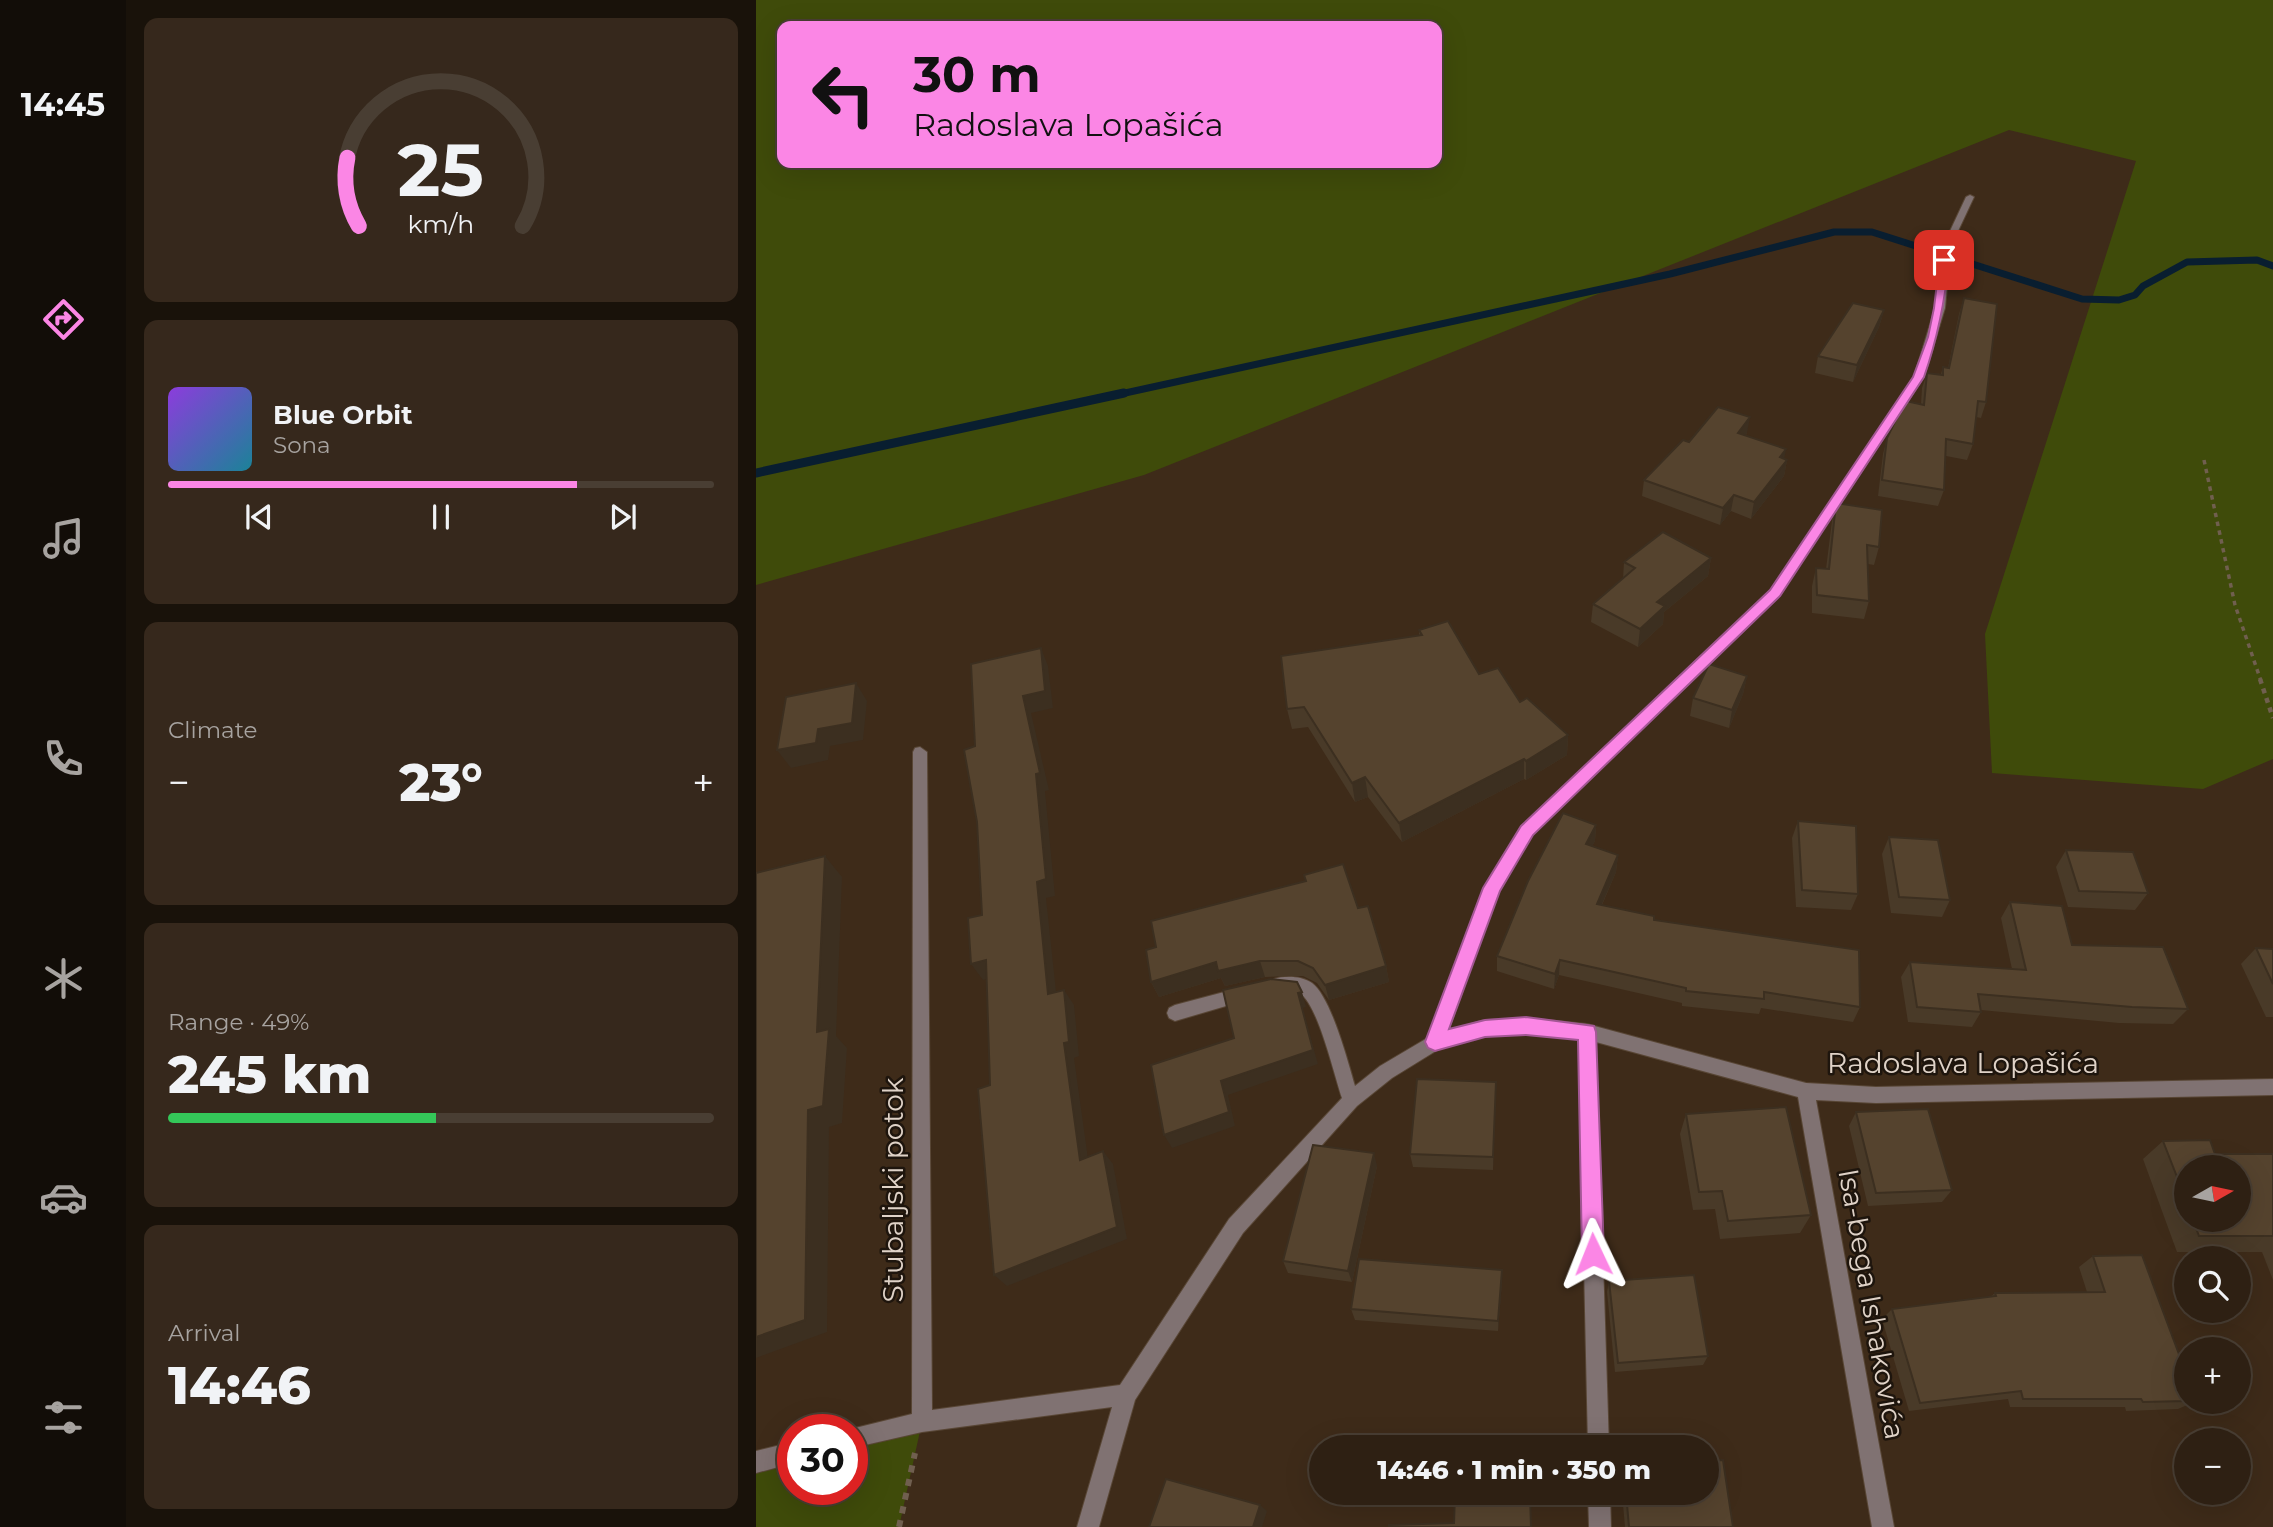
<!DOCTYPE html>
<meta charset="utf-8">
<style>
body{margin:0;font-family:Montserrat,sans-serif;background:#36281c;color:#f1f3f6;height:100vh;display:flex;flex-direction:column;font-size:26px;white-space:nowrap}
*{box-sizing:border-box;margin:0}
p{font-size:23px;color:#a7a3a0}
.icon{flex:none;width:38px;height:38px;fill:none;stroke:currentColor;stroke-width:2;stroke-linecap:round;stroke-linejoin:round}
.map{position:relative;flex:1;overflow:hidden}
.drawer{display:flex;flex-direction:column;gap:18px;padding:18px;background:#19120a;width:630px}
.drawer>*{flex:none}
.guide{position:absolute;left:21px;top:21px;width:665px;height:147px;border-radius:14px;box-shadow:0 7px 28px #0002,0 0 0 2px #493e33;background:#fb86e5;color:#111;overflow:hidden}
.needle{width:46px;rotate:81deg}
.buttons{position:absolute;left:1418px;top:1155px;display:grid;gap:14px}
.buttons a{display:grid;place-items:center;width:77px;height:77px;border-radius:50%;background:#2e2013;box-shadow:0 7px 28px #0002,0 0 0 2px #493e33;font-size:35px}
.speed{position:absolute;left:21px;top:1414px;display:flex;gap:14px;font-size:35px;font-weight:700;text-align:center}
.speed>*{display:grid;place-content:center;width:91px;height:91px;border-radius:50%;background:#2e2013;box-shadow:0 7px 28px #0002,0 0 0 2px #493e33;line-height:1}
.speed .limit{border:10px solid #d22;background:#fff;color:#111}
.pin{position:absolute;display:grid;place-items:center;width:60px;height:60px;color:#fff;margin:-30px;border-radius:14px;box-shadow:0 4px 10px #0006}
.me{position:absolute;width:77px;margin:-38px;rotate:358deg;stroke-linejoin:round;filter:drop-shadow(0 0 5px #0008)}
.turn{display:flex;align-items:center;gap:24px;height:147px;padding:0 21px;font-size:32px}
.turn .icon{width:91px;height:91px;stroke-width:2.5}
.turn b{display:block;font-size:49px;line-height:60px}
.big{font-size:52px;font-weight:800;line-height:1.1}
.drawer .tile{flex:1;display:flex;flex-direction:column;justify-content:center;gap:10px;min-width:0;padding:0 24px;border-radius:14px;background:#36281c}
.drawer .dial{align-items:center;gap:0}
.dial svg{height:182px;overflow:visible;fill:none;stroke:#493e33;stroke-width:7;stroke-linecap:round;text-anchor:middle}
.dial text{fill:#f1f3f6;stroke:none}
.song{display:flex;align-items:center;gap:21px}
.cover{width:84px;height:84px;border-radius:10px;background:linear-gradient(135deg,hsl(270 70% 55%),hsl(190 70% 35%))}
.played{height:7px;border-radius:4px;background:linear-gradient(90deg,#fb86e5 75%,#493e33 75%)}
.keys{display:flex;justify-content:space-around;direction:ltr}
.heat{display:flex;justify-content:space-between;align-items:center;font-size:38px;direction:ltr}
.charge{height:10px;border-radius:5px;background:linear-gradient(90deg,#34c759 49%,#493e33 0)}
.trip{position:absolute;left:553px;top:1435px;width:410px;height:70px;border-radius:35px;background:#2e2013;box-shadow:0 7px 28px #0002,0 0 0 2px #493e33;font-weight:800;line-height:70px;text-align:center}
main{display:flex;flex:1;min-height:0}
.tab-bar{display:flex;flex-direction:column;width:126px;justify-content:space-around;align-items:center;background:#120d08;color:#a7a3a0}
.tab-bar .icon{width:49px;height:49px}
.tab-bar .current{color:#fb86e5}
.tab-bar b{font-size:32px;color:#f1f3f6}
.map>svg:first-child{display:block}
.green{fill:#3f4b0a;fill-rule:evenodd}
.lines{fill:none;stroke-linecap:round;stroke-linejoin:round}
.stream-far1{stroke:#091e30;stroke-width:7}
.stream{stroke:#091e30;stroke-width:9}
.minor-casing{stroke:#584635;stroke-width:2}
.path-far2{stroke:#705f4f;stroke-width:3.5;stroke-dasharray:4.5 4.5;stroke-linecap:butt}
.path-far1{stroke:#705f4f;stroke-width:4.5;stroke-dasharray:5 5;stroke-linecap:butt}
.path{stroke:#705f4f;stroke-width:6;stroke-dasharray:7 7;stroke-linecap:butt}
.minor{fill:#807272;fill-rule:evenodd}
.wall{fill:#493a28;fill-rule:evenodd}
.shaded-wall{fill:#3c2f20}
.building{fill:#55432e;stroke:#3c2f20;stroke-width:2}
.route{fill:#fb86e5;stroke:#a35795;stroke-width:2}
.labels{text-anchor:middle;stroke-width:5;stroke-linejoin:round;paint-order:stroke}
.near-street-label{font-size:28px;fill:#dfd2c7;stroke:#1e150d}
</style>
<main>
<nav class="tab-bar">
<b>14:45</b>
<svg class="icon current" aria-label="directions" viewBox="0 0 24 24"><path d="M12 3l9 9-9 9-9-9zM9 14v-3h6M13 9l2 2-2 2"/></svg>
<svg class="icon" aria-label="music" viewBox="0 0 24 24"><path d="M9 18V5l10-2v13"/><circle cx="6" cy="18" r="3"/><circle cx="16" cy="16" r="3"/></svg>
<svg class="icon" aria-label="phone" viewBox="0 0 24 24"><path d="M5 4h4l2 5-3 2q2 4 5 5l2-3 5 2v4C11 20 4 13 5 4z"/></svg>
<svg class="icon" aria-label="climate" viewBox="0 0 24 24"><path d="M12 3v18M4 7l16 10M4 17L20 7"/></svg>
<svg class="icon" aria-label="car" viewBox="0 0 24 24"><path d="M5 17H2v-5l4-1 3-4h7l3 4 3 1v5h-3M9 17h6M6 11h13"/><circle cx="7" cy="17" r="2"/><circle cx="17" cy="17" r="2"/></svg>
<svg class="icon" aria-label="filters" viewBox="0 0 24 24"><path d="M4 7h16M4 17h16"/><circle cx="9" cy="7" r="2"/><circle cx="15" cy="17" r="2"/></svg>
</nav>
<section class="drawer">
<div class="tile dial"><svg viewBox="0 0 100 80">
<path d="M14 69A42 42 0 1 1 86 69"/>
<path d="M14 69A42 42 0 0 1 9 39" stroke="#fb86e5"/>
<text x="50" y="56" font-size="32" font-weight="700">25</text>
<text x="50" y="72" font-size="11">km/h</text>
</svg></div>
<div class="tile">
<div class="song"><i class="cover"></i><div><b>Blue Orbit</b><p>Sona</p></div></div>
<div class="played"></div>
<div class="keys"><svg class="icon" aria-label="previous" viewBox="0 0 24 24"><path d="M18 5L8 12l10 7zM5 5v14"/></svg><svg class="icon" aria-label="pause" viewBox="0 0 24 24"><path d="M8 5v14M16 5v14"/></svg><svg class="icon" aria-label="next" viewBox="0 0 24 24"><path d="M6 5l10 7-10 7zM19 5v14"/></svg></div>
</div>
<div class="tile"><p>Climate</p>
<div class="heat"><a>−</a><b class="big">23°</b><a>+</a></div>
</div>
<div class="tile"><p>Range · 49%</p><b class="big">245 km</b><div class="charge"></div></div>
<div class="tile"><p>Arrival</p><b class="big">14:46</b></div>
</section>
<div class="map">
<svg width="1517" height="1527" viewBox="0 0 1517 1527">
<rect width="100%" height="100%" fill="#3e2b19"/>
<g class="green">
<path d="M0 0H1517V759L1447 789 1236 773 1229 634 1380 161 1253 130 388 475 0 585ZM26 26H681V163H26Z"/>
<path d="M166 1422 143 1527H0V1462L37 1452V1489H96V1438Z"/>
</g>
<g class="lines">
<path class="stream-far1" d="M360 395 914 274 1078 232H1116L1326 299 1363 300 1379 295 1387 286 1431 262 1501 260 1517 266"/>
<path class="stream" d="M0 473 368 393"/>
<g class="minor-casing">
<g id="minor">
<path d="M1214 195 1218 197 1195 246 1189 308 1168 377 1023 596 776 835 743 890 692 1031 728 1020 770 1018 831 1024 1050 1083 1120 1087 1517 1079V1095L1120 1103 1060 1100 1138 1527H1116L1042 1097 840 1042 853 1447H832L823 1039 770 1034 728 1036 683 1049 636 1078 601 1106 487 1233 379 1400 343 1527H321L356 1407 166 1432 96 1448V1430H91L156 1414 157 752 159 748 164 747 171 752 176 1410 364 1385 473 1219 586 1098C578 1075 563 1008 545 994 538 989 527 992 518 989L516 984 518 979C529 975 546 976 556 983 575 997 592 1062 599 1086L624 1066 673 1037 728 888 766 827 1015 590 1158 377 1179 308 1187 246 1210 197Z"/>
<path d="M487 987 493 989 495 994 493 999 487 1001 419 1021 413 1018 411 1013 413 1008 419 1005Z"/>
<path d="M37 1442V1463L0 1473V1451Z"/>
<path d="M832 1493H854L855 1527H833Z"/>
</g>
</g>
<path class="path-far2" d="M1448 460 1479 605 1505 681"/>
<path class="path-far1" d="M1504 679 1517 718"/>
<path class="path" d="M143 1527 159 1453"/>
<use href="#minor" class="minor"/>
</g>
<g class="wall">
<path d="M1208 298 1230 402 1225 418 1220 417 1217 444 1211 460 1190 456 1188 490 1182 506 1122 496 1127 454 1131 438 1165 404 1166 388 1171 373 1185 374 1187 367 1192 368 1203 314Z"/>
<path d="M1128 310 1123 327 1097 382 1059 373 1062 356Z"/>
<path d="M991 433 990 435 1031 460 1028 476 995 519 975 511 964 525 886 496 888 480Z"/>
<path d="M1080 503 1123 547 1118 565 1112 564 1113 601 1108 619 1056 613V586L1060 568 1070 569 1076 521Z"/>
<path d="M955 558 952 576 908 612 907 624 882 647 835 622 837 604 867 579 868 562Z"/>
<path d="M663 630 723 674 812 735 811 755 770 780 768 779 646 842 612 797 599 802 552 727 536 729 531 709 663 635Z"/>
<path d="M991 676 987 694 973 728 934 716 937 698Z"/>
<path d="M1042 821 1102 894 1095 910 1040 907 1036 838Z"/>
<path d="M840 825 839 841 836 846 862 855 860 872 846 905 898 920 1104 1007 1097 1022 1005 1008 1003 1014 926 1006V1003L803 975 798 989 741 971V956Z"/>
<path d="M1133 837 1194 900 1186 917 1135 913 1126 854Z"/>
<path d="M1310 850 1392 893 1379 910 1312 907 1300 867Z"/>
<path d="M1254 902 1316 945 1432 1009 1417 1024 1363 1023 1225 1010V1012L1216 1027 1152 1022 1145 977 1154 962 1256 969 1245 918Z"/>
<path d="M602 908 630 966 633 982 573 1000 561 983 547 976 509 977 469 986 465 978 403 997 395 982Z"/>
<path d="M1500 948 1517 949V1017H1510L1485 964Z"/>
<path d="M740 1082 737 1170 657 1167 654 1154Z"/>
<path d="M1100 1112 1196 1190 1186 1202 1112 1206 1093 1126Z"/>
<path d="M930 1114 1055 1215 1044 1233 964 1239 959 1209 937 1210 924 1134Z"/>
<path d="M1407 1141 1459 1154H1517V1280L1506 1252H1421L1387 1159ZM1430 1167 1482 1220H1430Z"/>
<path d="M621 1166 596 1282 532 1273 527 1261Z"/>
<path d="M1337 1256 1430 1373V1402H1438L1422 1409 1370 1411 1369 1407H1254L1252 1399 1153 1411 1126 1319 1136 1309 1234 1297 1239 1293 1331 1292 1323 1267Z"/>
<path d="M746 1281 742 1331 599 1320 595 1309Z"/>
<path d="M853 1281 952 1356 947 1365 859 1372 851 1292Z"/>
<path d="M866 1493H950L977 1527H869Z"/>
</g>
<g class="shaded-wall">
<path d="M1128 310 1123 327 1097 382 1101 365Z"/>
<path d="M994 417 991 433 979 449 982 433Z"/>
<path d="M1030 449 1027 465 1024 457Z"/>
<path d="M1031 460 1028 476 995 519 998 502Z"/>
<path d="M978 495 975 511 964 525 967 508Z"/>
<path d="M955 558 952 576 908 612 907 624 882 647 884 629 901 602Z"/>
<path d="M285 648 292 666 297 708 275 713 293 790 289 791 299 896 290 898 302 1010 292 994 281 882 267 696Z"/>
<path d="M991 676 987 694 973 728 976 710Z"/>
<path d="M100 683 111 701 107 740 74 746 72 760 35 768 21 750 62 729Z"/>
<path d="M812 735 811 755 770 780V761Z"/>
<path d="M768 759V779L646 842 643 823Z"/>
<path d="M609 777 612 797 599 802 596 783Z"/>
<path d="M840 825 839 841 829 861 830 844Z"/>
<path d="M862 855 860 872 839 920 841 904Z"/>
<path d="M69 856 86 877 80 1036 91 1048 86 1123 73 1127 71 1332 0 1358V1337L52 1110 61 1032Z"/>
<path d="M230 960 241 976 227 980 215 964Z"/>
<path d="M804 960 803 975 798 989 799 974Z"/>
<path d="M504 961 509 977 469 986 465 978 403 997 395 982 460 962Z"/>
<path d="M630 966 633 982 573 1000 569 985Z"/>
<path d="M308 990 318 1005 323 1056 318 1058 334 1173 324 1160 308 1043Z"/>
<path d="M546 992 550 1007 546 1008 562 1064 472 1095 479 1126 416 1148 408 1135 465 1081 542 993Z"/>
<path d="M740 1082V1096L737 1170V1157Z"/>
<path d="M347 1151 357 1164 371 1239 251 1286 238 1275Z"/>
<path d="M618 1153 621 1166 596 1282 592 1271Z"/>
<path d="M746 1270V1281L742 1331V1321Z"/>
<path d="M504 1505 511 1511 506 1527H497Z"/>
</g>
<g class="building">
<path d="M1208 298 1241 304 1230 402 1222 401 1217 444 1190 439 1188 490 1126 480 1131 438 1148 403 1150 401 1168 405 1171 373 1187 375V367L1193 368Z"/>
<path d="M1097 303 1128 310 1101 365 1062 356Z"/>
<path d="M962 407 994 417 982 433 1030 449 1024 457 1031 460 998 502 978 495 967 508 888 480 927 440 933 442Z"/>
<path d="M1080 503 1126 510 1123 547 1111 545 1113 601 1061 595 1060 568 1073 569Z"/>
<path d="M907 532 955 558 901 602 909 606 884 629 837 604 879 568 868 562Z"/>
<path d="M692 621 723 674 742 668 764 702 771 698 812 735 770 761 768 759 643 823 609 777 596 783 548 707 531 709 525 656 666 635 663 630Z"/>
<path d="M285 648 289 691 267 696 284 773 280 774 290 879 281 882 292 994 308 990 313 1042 308 1043 324 1160 347 1151 361 1227 238 1275 222 1089 234 1085 230 960 215 964 212 918 226 915 221 822 208 750 219 746 215 664Z"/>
<path d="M953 664 991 676 976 710 937 698Z"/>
<path d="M100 683 96 723 62 729 60 743 21 750 30 697Z"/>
<path d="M807 813 840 825 830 844 862 855 841 904 898 916V920L1103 950 1104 1007 1008 992V999L930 991V988L804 960 799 974 741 956 772 881Z"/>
<path d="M1042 821 1100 826 1102 894 1046 890Z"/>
<path d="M1133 837 1182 840 1194 900 1143 897Z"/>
<path d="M1310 850 1377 852 1392 893 1323 891Z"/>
<path d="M69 856 61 1032 73 1029 67 1106 52 1110 49 1320 0 1337V873Z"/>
<path d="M587 864 602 908 612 906 630 966 569 985 557 968 542 961H504L462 971 460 962 395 982 390 950 400 947 395 921 550 881 548 875Z"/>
<path d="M1254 902 1306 906 1316 945 1407 947 1432 1009 1376 1007 1222 994 1225 1012 1161 1007 1154 962 1270 970Z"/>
<path d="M1500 948 1517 949V984Z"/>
<path d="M515 979 541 982 546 992 542 993 557 1050 465 1081 473 1112 408 1135 395 1065 478 1038 467 990Z"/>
<path d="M661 1079 740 1082 737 1157 654 1154Z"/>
<path d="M1030 1107 1055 1215 972 1221 966 1191 943 1192 930 1114Z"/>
<path d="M1172 1109 1196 1190 1120 1193 1100 1112Z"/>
<path d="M1454 1140 1459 1154H1517V1236H1443L1437 1220H1482V1167H1430V1200L1407 1141Z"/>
<path d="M557 1145 618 1153 592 1271 527 1261Z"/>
<path d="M1386 1255 1430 1373V1401L1387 1402 1385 1399H1267L1265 1391 1164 1403 1136 1309 1240 1296 1239 1293 1349 1292 1337 1256Z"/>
<path d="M603 1259 746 1270 742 1321 595 1309Z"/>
<path d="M938 1275 952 1356 862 1363 853 1281Z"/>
<path d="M773 1444V1447H699V1446Z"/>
<path d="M967 1460 977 1527H873L870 1493H950V1461Z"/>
<path d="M410 1479 504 1505 497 1527H393Z"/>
<path d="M699 1493H774L775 1527H633V1525L698 1523Z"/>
</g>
<path class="route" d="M1184 258 1193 260C1189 302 1182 337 1168 377L1024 596 777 835 744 891 693 1029 729 1020 770 1017 838 1026 840 1032 848 1254 845 1261 837 1264 829 1261 826 1254 822 1040 770 1035 729 1037 679 1051 672 1048 669 1042 727 888 765 826 1014 590 1157 377 1172 337 1178 308Z"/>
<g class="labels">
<g class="near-street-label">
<text x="1207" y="1073">Radoslava Lopašića</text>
<text transform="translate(137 1190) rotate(-90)" y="10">Stubaljski potok</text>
<text transform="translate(1116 1304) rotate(80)" y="10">Isa-bega Ishakovića</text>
</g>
</g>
</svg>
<div class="buttons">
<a><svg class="needle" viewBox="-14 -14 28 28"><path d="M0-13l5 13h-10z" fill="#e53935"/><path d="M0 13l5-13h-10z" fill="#a7a3a0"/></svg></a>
<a><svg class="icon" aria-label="search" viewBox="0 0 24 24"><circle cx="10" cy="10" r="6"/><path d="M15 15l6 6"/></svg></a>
<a>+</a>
<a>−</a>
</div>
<div class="speed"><div class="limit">30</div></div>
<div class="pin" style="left:1188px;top:260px;background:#d93025"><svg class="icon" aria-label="arrive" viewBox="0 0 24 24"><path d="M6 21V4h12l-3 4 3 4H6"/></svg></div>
<svg class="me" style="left:837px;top:1254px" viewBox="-20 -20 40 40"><path d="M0-17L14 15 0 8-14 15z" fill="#fb86e5" stroke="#fff" stroke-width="4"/></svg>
<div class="trip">14:46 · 1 min · 350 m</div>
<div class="guide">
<div class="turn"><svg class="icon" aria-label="left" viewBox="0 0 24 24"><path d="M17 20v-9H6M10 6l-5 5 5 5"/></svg><div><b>30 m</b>Radoslava Lopašića</div></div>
</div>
</div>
</main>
